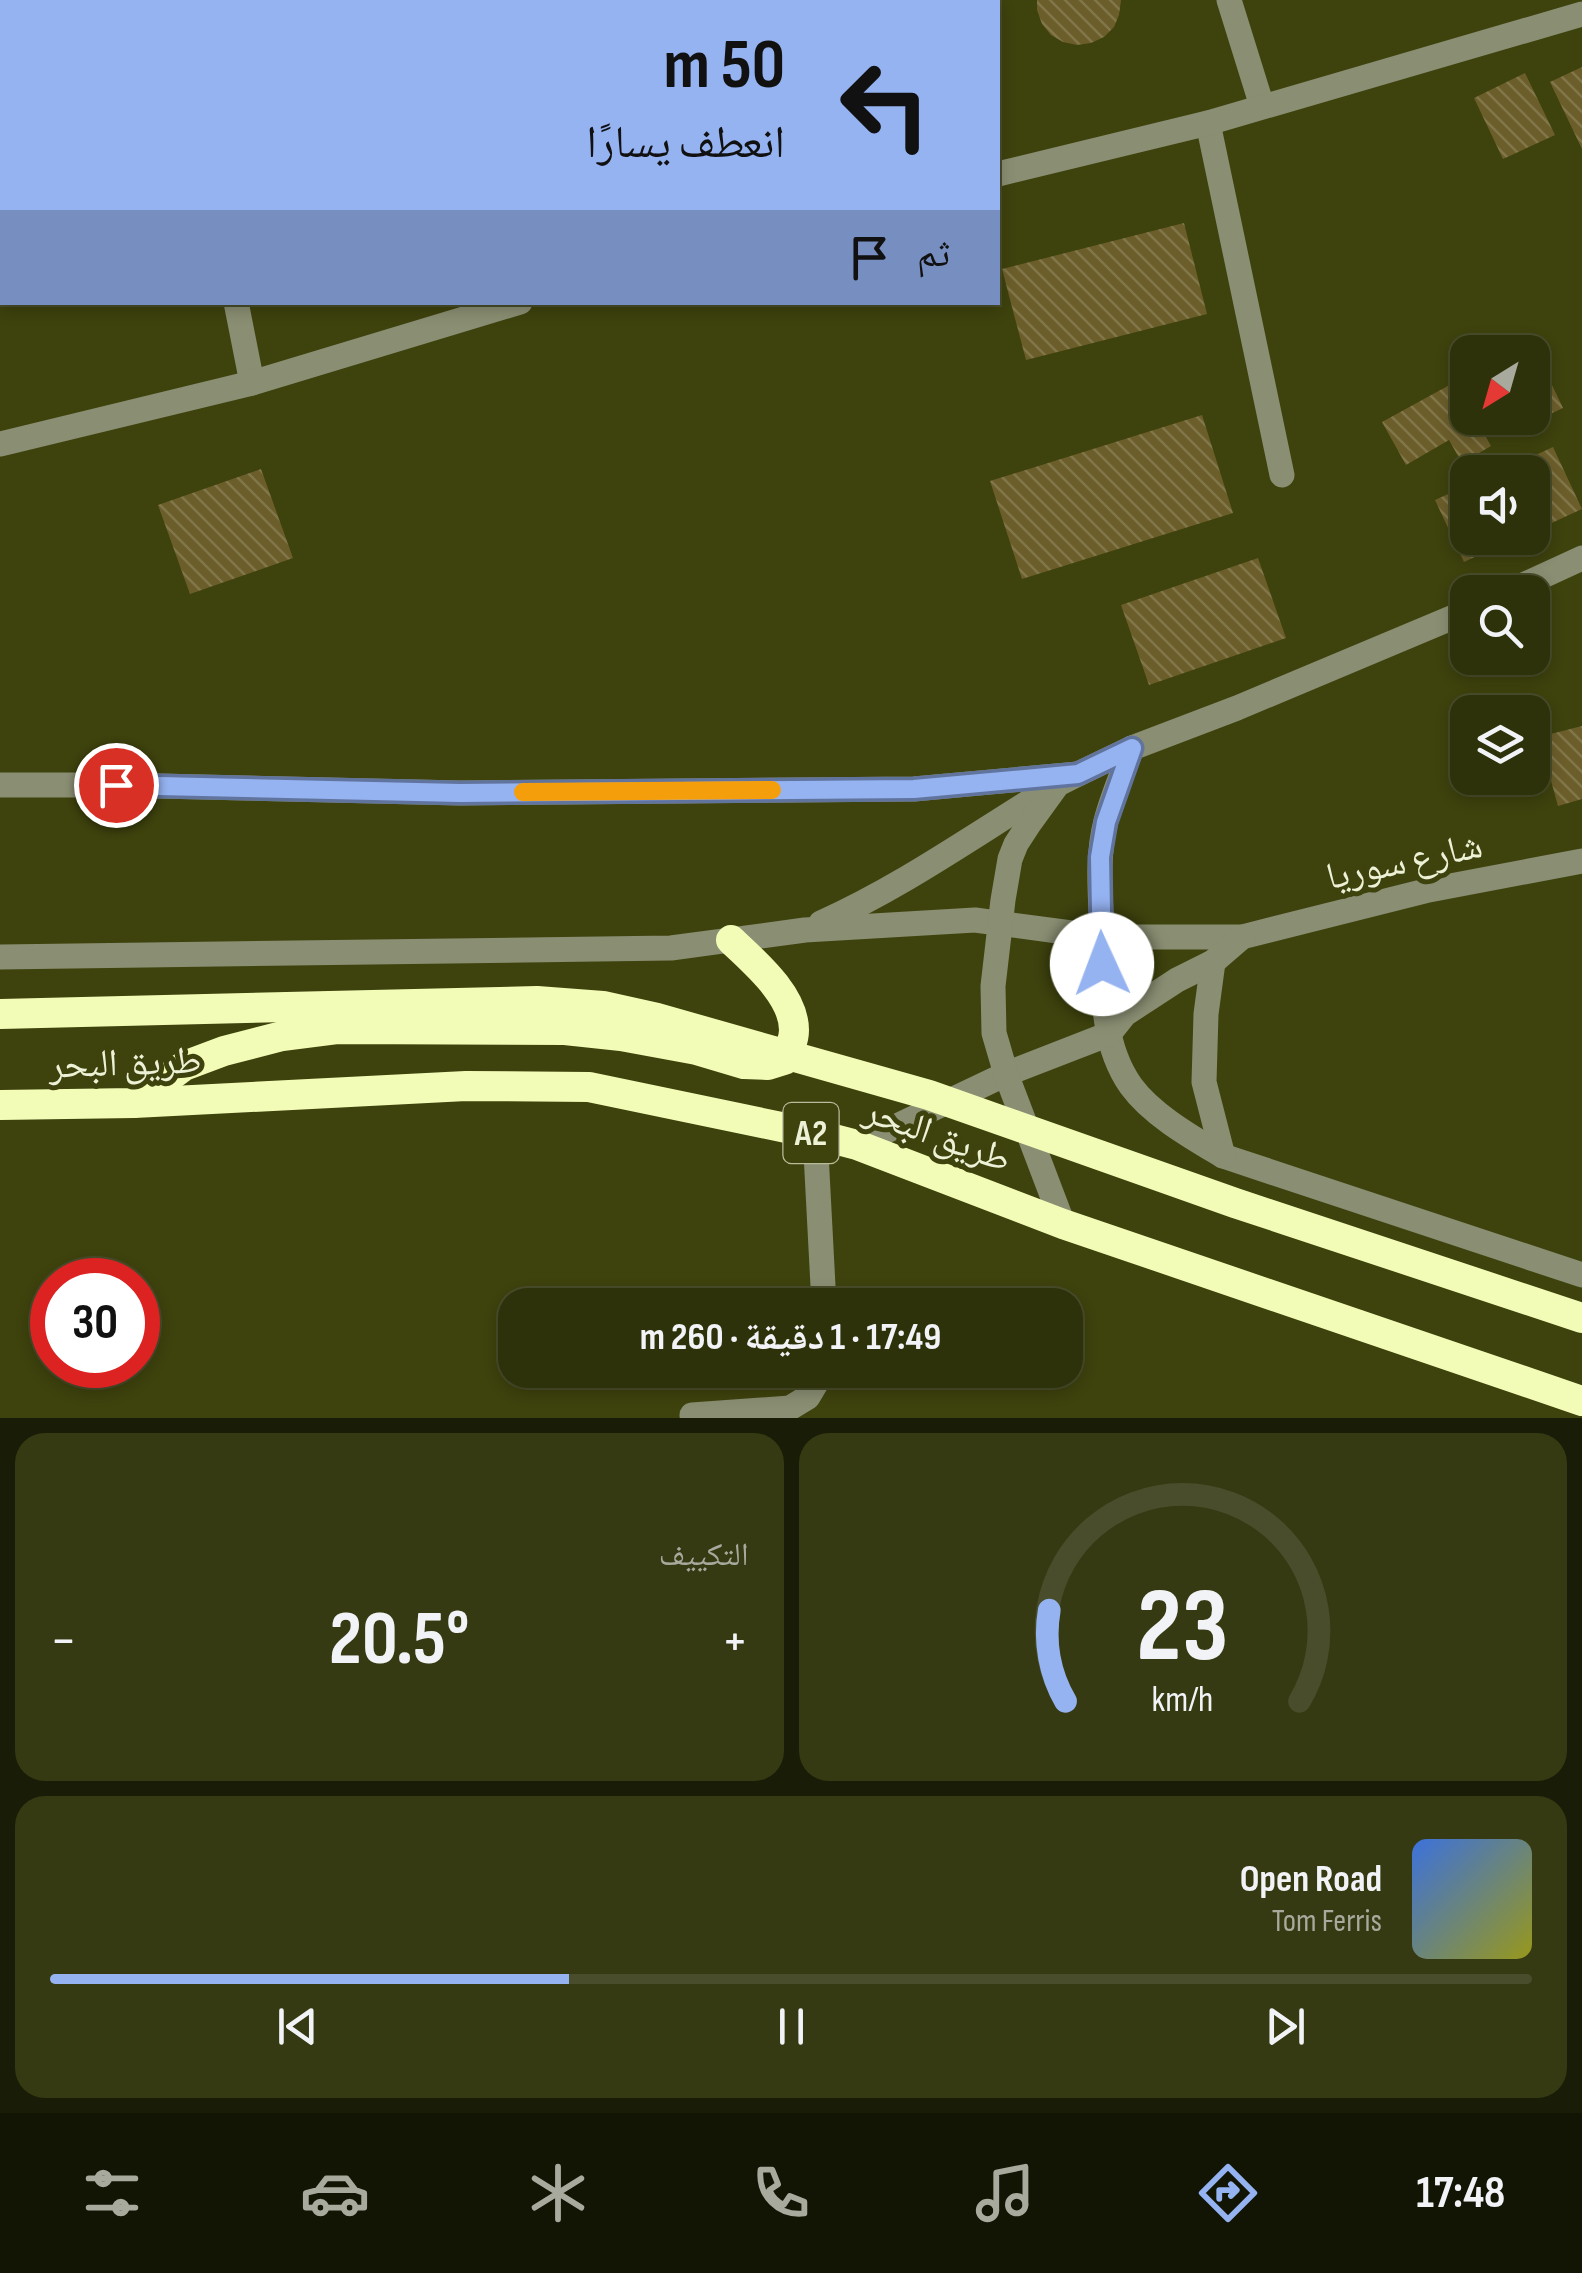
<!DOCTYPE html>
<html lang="ar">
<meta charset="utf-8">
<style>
body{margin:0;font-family:"Sofia Sans Condensed","Noto Naskh Arabic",sans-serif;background:#363a13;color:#f1f3f6;direction:rtl;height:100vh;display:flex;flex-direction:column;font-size:38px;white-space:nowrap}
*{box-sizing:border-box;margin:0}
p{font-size:32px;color:#a7aa9c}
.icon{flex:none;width:55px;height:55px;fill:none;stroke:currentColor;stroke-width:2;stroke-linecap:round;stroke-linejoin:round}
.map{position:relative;height:1418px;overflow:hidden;direction:ltr}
.drawer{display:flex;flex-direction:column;gap:15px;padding:15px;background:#191c06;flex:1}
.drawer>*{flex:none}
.banner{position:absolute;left:0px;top:0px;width:1000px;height:305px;box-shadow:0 5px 15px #0003,0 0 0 2px #494d2b;direction:rtl;background:#95b2f1;color:#111;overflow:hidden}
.needle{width:65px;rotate:217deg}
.controls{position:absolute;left:1450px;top:335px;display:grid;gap:20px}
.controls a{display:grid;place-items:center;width:100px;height:100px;border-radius:20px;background:#2e320a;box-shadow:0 5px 15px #0003,0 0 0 2px #494d2b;font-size:50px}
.speed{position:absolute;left:30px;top:1258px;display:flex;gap:20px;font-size:50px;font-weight:700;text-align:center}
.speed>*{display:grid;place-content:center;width:130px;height:130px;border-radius:50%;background:#2e320a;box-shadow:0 5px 15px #0003,0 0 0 2px #494d2b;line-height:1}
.speed .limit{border:15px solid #d22;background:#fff;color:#111}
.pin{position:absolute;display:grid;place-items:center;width:85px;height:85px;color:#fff;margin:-42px;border:5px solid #fff;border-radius:50%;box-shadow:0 2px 10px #0007}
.me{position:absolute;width:110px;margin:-55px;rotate:358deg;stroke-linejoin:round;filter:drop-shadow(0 0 8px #0008)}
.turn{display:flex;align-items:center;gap:35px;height:210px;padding:0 50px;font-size:45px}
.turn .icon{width:130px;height:130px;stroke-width:2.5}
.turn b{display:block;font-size:70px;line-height:85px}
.then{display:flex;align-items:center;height:95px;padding:0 50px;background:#0003;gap:20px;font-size:38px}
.big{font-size:75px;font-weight:700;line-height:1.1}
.drawer .card{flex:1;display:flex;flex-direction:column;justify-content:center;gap:15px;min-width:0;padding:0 35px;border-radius:30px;background:#363a13}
.drawer .dial{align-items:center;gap:0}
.dial svg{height:260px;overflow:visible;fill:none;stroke:#494d2b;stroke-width:7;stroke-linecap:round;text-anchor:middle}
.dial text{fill:#f1f3f6;stroke:none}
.song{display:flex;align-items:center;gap:30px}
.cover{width:120px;height:120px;border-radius:15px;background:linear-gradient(135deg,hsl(220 70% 55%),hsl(60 70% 35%))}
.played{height:10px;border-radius:5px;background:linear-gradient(90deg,#95b2f1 35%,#494d2b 35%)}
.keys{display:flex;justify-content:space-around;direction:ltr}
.heat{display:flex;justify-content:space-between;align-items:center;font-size:55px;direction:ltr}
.drawer .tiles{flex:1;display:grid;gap:15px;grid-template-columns:1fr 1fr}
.card:last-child{grid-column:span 2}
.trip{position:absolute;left:498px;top:1288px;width:585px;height:100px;border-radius:30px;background:#2e320a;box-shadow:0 5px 15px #0003,0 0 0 2px #494d2b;font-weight:700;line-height:100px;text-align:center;direction:rtl}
.tab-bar{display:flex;height:160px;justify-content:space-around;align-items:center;background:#121404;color:#a7aa9c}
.tab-bar .icon{width:70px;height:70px}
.tab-bar .selected{color:#95b2f1}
.tab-bar b{font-size:45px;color:#f1f3f6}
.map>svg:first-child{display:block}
.building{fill:url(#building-back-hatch)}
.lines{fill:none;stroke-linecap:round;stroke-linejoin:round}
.minor{stroke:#8a8e72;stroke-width:25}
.highway{stroke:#f3fcb7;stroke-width:30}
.highway-bridge{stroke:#f3fcb7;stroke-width:30}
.route-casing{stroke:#61749d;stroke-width:25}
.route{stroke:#95b2f1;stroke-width:18}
.slow{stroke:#f59e0b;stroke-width:18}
.labels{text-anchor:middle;stroke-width:10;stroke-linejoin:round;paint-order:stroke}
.shield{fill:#3e420d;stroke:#b8bc9a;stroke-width:2.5}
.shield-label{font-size:35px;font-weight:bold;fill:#edf1d6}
.street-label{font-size:38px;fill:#edf1d6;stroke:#3e420d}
</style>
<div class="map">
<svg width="1582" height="1418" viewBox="0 0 1582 1418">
<defs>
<pattern id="building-back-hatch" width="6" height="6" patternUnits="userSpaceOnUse" patternTransform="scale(2.5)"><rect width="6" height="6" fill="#6c5e2b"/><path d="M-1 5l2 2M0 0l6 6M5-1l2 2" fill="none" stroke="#817649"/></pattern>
</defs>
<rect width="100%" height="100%" fill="#3e420d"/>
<g class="building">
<path d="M1037 0H1121L1119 15 1114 27 1104 37 1091 43 1077 45 1063 42 1051 35 1042 24 1037 10Z"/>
<path d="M1582 67V149L1550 82Z"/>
<path d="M1525 73 1555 135 1503 159 1474 98Z"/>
<path d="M1184 223 1207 314 1026 360 1002 269Z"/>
<path d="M1532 343 1563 408 1512 432 1505 418H1532V352H1520L1532 347Z"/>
<path d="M1455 382 1468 404V418H1475L1491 446 1462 463 1449 440 1406 465 1382 422Z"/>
<path d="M1202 415 1233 513 1022 579 990 481Z"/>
<path d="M1553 447 1582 509 1532 532V472H1499Z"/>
<path d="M261 469 293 558 190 594 158 505Z"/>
<path d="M1468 485V538H1515L1464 562 1435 500Z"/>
<path d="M1258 558 1286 638 1149 685 1121 605Z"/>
<path d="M1582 726V799L1558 806 1539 737Z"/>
</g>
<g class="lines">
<g class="minor">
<path d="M171 0 172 2"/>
<path d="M670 0 671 2"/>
<path d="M1229 0 1262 106"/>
<path d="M448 2 457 0"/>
<path d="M0 120H2"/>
<path d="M1208 123 1282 475"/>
<path d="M998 174 1208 123 1582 14"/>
<path d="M236 302 252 383"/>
<path d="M0 444 252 383 520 302"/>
<path d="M1508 592 1582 558"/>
<path d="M1132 748C1123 772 1112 797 1106 821 1096 859 1101 898 1102 937 1103 987 1101 1044 1131 1086 1152 1115 1193 1138 1223 1156L1582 1275"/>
<path d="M0 785H116L460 793 914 789 1078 774"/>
<path d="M821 923C901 887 970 838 1045 792"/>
<path d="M0 957 671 948 805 930 975 920 1102 937H1242L1429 890 1582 861"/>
<path d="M1213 962 1206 1014 1204 1082 1223 1156"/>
<path d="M815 1134 824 1305"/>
<path d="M857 1145 1006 1074 1109 1034 1125 1014 1177 980 1213 962 1242 937"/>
<path d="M1063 1224 1006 1074 994 1033 993 986 1003 900 1010 859 1016 844 1029 824 1058 784 1078 774 1132 748 1237 708 1468 611"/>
<path d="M692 1415 790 1408 808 1397 824 1370"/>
</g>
<g class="highway">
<path d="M134 1103 184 1066 224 1051 282 1036 337 1029 565 1030 621 1036 697 1050 744 1064 768 1065 784 1060C789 1050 794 1041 794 1030 794 995 754 962 731 940"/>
<path d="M0 1105 134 1103 466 1086 589 1087 815 1134 857 1145 1063 1224 1582 1401"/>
</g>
<path class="highway-bridge" d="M0 1014 537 1001 603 1006 657 1018 929 1095 1235 1203 1582 1318"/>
</g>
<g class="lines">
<g class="route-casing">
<path id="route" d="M116 785 460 793 914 789 1078 774 1132 748 1106 822 1100 857 1102 964"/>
</g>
<use href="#route" class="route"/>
<path class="slow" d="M523 792 772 790"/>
</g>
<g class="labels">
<rect class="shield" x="783.5" y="1103" width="55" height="60" rx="8"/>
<g class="shield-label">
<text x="811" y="1145">A2</text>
</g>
<g class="street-label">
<text transform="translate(1404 860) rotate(-12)" y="13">شارع سوريا</text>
<text transform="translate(125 1062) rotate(-2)" y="13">طريق البحر</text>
<text transform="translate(938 1134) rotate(20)" y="13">طريق البحر</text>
</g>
</g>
</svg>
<div class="controls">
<a><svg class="needle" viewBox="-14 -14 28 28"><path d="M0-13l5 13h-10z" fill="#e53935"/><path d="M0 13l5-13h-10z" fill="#a7aa9c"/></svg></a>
<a><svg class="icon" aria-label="sound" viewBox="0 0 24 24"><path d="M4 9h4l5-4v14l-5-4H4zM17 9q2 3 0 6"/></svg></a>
<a><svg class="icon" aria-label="search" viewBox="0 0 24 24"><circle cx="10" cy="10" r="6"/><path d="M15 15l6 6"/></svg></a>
<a><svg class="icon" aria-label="layers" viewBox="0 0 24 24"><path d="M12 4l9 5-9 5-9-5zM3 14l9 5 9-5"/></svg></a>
</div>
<div class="speed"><div class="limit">30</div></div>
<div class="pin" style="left:116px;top:785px;background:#d93025"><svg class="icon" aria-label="arrive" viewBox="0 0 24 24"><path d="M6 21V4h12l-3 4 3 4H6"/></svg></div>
<svg class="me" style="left:1102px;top:964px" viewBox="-20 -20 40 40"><circle r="19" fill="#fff"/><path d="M0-13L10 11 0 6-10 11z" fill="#95b2f1"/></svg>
<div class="trip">17:49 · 1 دقيقة · 260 m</div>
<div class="banner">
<div class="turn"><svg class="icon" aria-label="left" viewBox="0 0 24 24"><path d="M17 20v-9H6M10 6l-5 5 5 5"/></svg><div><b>50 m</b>انعطف يسارًا</div></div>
<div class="then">ثم<svg class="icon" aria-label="arrive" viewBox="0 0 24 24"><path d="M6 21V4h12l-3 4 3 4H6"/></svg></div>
</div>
</div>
<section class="drawer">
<div class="tiles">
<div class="card dial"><svg viewBox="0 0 100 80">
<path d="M14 69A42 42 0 1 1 86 69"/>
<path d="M14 69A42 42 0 0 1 9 41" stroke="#95b2f1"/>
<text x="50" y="56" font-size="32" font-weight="700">23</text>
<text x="50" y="72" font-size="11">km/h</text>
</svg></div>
<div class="card"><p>التكييف</p>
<div class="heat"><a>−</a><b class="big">20.5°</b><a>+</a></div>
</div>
<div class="card">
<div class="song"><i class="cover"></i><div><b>Open Road</b><p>Tom Ferris</p></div></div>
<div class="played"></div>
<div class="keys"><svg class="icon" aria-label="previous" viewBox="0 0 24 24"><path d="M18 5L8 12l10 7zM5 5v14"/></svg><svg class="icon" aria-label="pause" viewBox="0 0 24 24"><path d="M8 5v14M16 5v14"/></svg><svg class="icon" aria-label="next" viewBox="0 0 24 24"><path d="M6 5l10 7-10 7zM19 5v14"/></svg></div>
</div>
</div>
</section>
<nav class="tab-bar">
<b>17:48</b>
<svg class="icon selected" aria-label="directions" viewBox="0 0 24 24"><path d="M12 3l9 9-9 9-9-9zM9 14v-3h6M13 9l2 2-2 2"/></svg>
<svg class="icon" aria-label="music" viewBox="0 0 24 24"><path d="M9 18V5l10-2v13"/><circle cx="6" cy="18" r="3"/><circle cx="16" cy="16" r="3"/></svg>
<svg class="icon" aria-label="phone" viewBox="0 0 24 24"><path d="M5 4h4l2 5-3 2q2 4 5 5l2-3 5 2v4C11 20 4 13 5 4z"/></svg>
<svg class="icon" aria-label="climate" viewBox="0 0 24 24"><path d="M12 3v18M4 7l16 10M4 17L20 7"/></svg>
<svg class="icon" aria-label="car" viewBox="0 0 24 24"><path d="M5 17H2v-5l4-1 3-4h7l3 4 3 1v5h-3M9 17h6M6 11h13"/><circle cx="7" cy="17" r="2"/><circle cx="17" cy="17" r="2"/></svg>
<svg class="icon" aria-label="filters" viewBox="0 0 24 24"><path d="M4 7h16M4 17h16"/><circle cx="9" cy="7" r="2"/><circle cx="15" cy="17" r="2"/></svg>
</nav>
